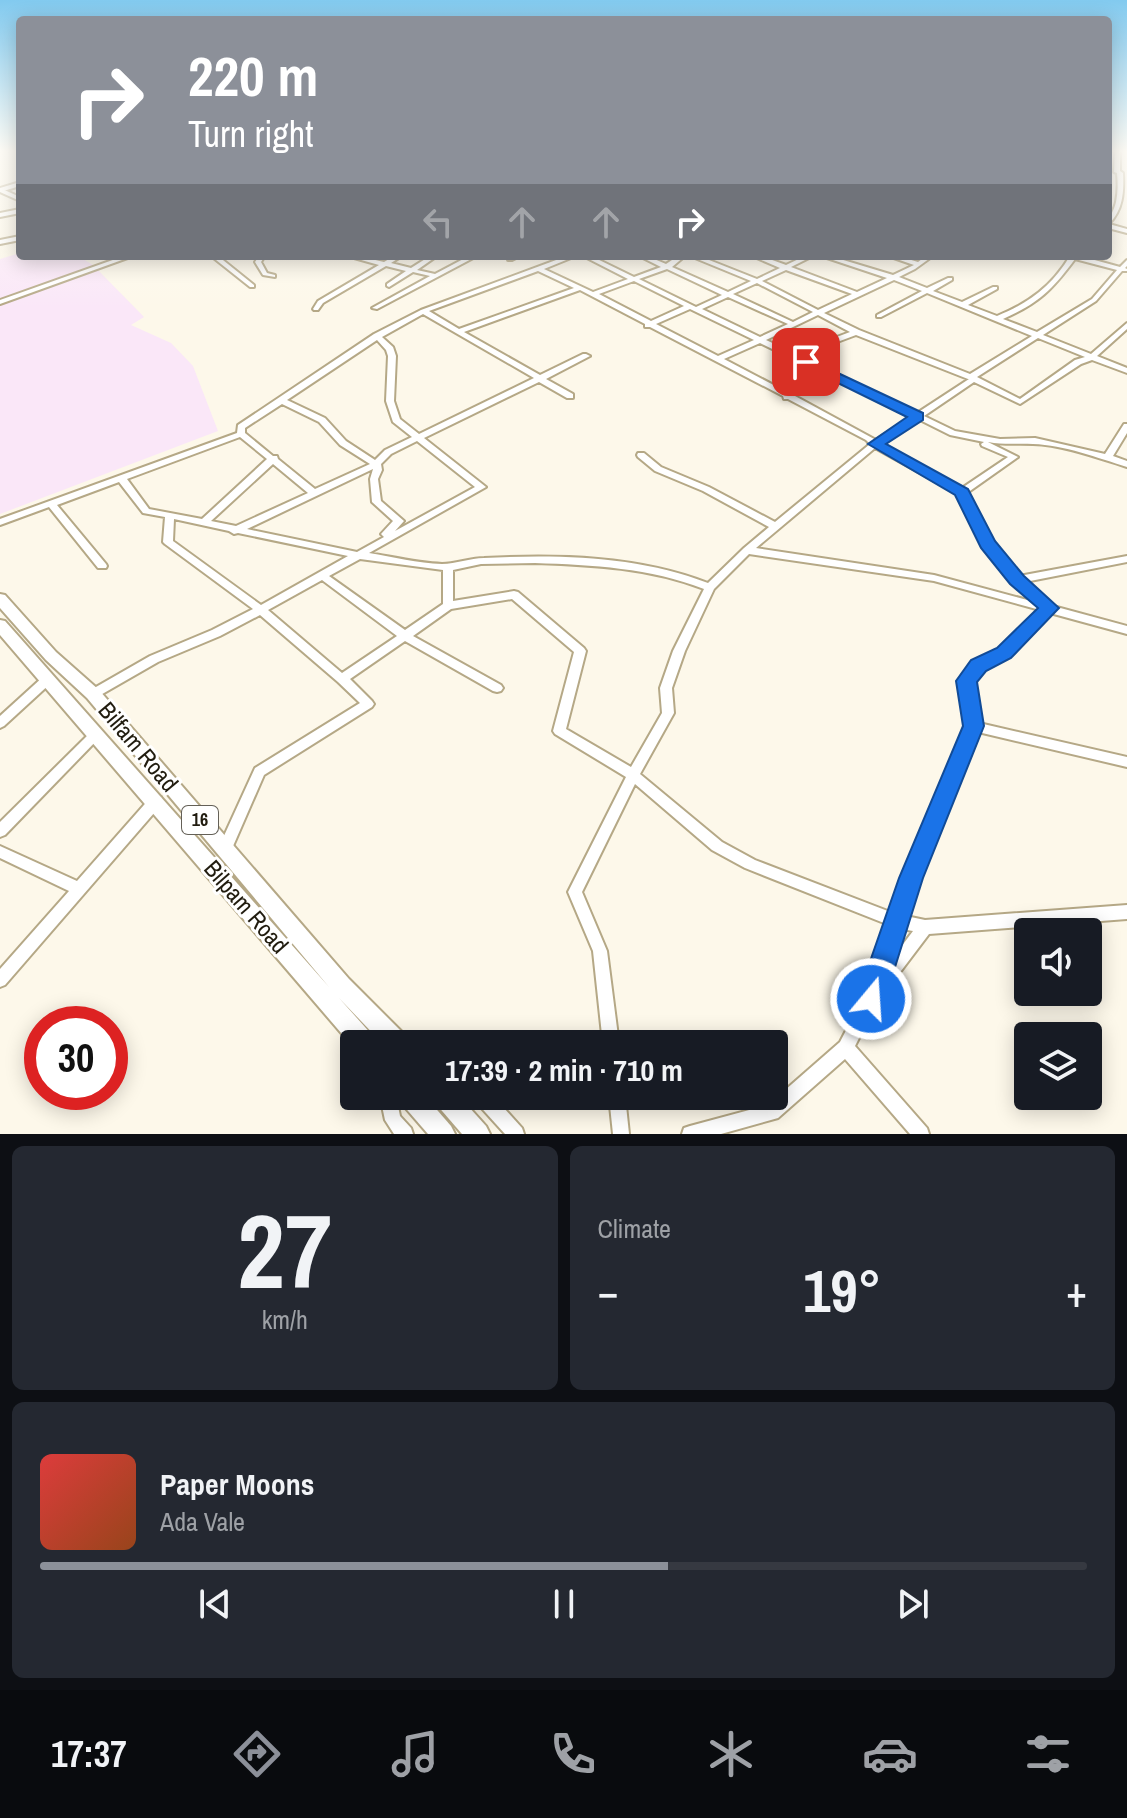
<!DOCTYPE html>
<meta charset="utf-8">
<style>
body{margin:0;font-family:"Archivo Narrow",sans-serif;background:#242831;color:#f1f3f6;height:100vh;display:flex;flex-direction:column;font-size:30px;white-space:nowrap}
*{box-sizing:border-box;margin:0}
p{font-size:26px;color:#9ea1a6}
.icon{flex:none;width:44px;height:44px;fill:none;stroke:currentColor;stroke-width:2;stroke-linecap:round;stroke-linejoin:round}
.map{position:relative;height:1134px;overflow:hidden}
.details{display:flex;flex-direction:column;gap:12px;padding:12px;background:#0d0f14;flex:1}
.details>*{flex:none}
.hud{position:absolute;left:16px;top:16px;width:1096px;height:244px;border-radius:8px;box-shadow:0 4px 20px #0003;background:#8c9099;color:#fff;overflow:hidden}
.tools{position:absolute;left:1014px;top:918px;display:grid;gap:16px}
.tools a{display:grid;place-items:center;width:88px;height:88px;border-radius:8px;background:#171b24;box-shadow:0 4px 20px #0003;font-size:40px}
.speed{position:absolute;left:24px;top:1006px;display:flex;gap:16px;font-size:40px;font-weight:700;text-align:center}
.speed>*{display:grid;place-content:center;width:104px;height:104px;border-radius:50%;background:#171b24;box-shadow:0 4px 20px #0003;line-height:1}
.speed .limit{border:12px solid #d22;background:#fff;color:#111}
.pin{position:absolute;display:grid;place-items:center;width:68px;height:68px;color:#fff;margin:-34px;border-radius:16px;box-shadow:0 4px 12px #0006}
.me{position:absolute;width:88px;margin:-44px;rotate:18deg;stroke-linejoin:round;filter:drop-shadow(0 0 6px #0008)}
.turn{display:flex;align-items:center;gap:28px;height:168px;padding:0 40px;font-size:36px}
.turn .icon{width:104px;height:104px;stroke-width:2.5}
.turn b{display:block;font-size:56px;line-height:68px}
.lanes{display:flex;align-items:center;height:76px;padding:0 40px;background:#0003;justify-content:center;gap:40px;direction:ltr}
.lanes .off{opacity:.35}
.big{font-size:60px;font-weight:800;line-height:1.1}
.details .tile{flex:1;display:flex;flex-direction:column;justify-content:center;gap:12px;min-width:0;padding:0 28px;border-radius:12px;background:#242831}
.details .dial{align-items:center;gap:0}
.dial b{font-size:104px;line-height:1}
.song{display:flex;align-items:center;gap:24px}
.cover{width:96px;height:96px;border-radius:12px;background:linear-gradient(135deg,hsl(0 70% 55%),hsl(20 70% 35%))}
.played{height:8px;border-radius:4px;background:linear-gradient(90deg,#8c9099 60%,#363941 60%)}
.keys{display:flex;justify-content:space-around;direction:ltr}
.heat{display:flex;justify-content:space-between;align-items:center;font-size:44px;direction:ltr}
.details .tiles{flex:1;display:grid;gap:12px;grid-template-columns:1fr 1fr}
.tile:last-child{grid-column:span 2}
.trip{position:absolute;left:340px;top:1030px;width:448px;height:80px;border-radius:8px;background:#171b24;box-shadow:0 4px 20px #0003;font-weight:800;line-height:80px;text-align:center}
.tabs{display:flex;height:128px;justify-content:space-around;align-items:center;background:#090b0e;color:#9ea1a6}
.tabs .icon{width:56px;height:56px}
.tabs .selected{color:#8c9099}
.tabs b{font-size:36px;color:#f1f3f6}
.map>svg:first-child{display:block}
.industrial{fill:#fae7f8}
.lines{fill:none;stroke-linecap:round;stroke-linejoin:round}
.minor-casing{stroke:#b5a886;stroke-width:4}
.major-casing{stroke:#b5a886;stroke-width:4}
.minor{fill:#fff;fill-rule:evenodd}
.major{fill:#fff;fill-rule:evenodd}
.route{fill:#1a73e8;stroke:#114b97;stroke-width:2}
.labels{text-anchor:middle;stroke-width:6;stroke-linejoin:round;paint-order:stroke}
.shield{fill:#fff;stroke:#646057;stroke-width:2}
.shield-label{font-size:18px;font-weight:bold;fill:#211c0f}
.near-street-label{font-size:24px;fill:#211c0f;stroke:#fff}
</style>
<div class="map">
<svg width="1127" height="1134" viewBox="0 0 1127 1134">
<rect width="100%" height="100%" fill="#fdf8ea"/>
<path class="industrial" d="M20 253V256L40 258 78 256 93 265 144 317 131 325 171 343 193 366 218 431 0 514V259Z"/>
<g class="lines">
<g class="minor-casing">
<g id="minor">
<path d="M1115 150H1120V171L1123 173C1124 192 1123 210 1109 224L1127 229V233L1108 228C1108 218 1114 211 1116 202 1118 192 1118 183 1117 173L1114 172Z"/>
<path d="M0 188 20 197V201L0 192Z"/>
<path d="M20 209V213L0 217V213Z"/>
<path d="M20 236V240L0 244V240Z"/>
<path d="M124 256H133L0 304V300Z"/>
<path d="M211 256H218L254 285V287H250Z"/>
<path d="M259 256H265L261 262 267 273 275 275V277L263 275 255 262Z"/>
<path d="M347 256H358L384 262 394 256H402L391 263 411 268 430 256H437L417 270 435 274 469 256H477L377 309 372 308 430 276 413 272 389 287 387 286V284L406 271 386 266 323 303 318 310H314L313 309 318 301 379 265Z"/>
<path d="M512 256H520L512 260H508V258Z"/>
<path d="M567 256H576L544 269 593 292 628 279 583 256H591L634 277 661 267 639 256H647L666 264 678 256H685L672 267 728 292 751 281 690 256H699L757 279 780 268 752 256H761L786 265 805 256H813L791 267 857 292 887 278 821 256H830L893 275 914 265 888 256H898L918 262 926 256H933L915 269 899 277 927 288 948 278H952V280L933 291 962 302 993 287H997V289L968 305 997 316C1029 303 1052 286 1070 256H1080L1120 267 1127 260V266L1125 268 1127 269V271H1122L1096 301 1043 335 1091 354 1127 323V329L1097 356 1127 368V373L1092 360 1081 364 1020 404 974 382 924 416 955 431 1000 439 1035 438 1105 454 1124 424H1127V433L1113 456 1127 461V467C1098 458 1064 445 1033 444 1018 443 1004 445 988 442L1018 457 967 493 991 543 1019 576 1127 556V562L1025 582 1053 606 1127 626V634L1050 613 1008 656 982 668 973 681 979 723 1127 757V767L978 732 918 878 906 916 925 920 1127 905V919L929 934 876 1004 855 1046 927 1128 929 1134H910L845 1059 778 1118 721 1134H682L684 1128 690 1126 768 1105 840 1042 865 994 889 925 745 868 712 850 635 784 582 892 607 951 619 1044H603L593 951 568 892 626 777 555 734 553 731 574 652 512 599 451 609 413 636 501 685 503 688 501 691 497 692 493 691 405 641 350 679 372 701 374 704 372 707 264 775 230 853 225 855 220 853 218 849 255 768 360 703 338 682 260 615 220 636 158 662 97 697 93 698 89 697 87 694 89 691 150 656 212 630 253 609 165 544 163 542 165 517 143 513 119 482 57 505 106 564 107 566 106 568H98L49 507 0 525V519L237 433 238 425 374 334 421 310ZM1075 259 1117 270 1092 299 1037 332 1003 319C1039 303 1052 290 1075 259ZM667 269 722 295 696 307 639 279ZM786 270 852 294 818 310 762 281ZM538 271 574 288 459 329 429 311ZM894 280 922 291 877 315V317H881L927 293 1032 336 970 374 859 330 824 313ZM634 281 684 306 651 321 599 294ZM757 283 813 312 793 322 733 294ZM580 290 645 324V327H650L783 396 784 399H788L866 440 870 444 775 522 709 487 661 467 644 453H638L637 455 638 457 655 471 703 491 769 527 744 548 708 583C639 556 558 554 484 558 470 558 456 564 442 564 418 563 393 557 369 553L486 487 424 438 539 382 567 398H573V394L546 379 590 356 586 354H583L540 375 464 332ZM728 297 788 324 760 337 702 309ZM690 309 754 340 718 356 656 324ZM423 314 534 378 419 434 400 419 394 401 396 356 393 347 382 337ZM818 315 850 332 794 353 766 340ZM856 335 968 379H969L917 413 800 356ZM1038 338 1085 357 1075 360 1020 399 977 377ZM377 340 386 350 388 356 386 401 393 422 412 437 385 450 375 460 346 441 325 418 287 400ZM760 343 824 374 789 393 724 359ZM830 377 912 416 876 440 795 396ZM282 404 319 422 340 445 370 464 315 489 278 459 277 456H273L245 433V428ZM918 419 950 435 984 442 981 444 982 446 1008 457 962 488 881 444ZM240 437 267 459 202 519 149 509 127 479ZM417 441 475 487 395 531 404 521 381 501 378 479 382 470 381 464 391 454ZM875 448 958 494 984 546 1013 582 1035 602 934 575 756 548ZM273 464 308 493 236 526 211 521ZM373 469 370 479 372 502 393 521 381 534 384 537 357 552 247 529ZM174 519 229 531 234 534 238 533 348 556 261 605 173 541ZM749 554 934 581 1040 610 1000 650 974 662 961 681 968 726 904 878 893 913 755 860 722 842 640 774 674 713 672 688 685 651 714 589ZM360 559 443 570V604L405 630 329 576ZM535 563C593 565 650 568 704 589L673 651 660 688 662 713 631 767 566 729 586 651 584 648 518 592 514 591 453 601V570L481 564ZM322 580 397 636 342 673 268 610ZM901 929 913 931 892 959Z"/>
<path d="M48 675 52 676 54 679 52 682 4 726 0 728V716L44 676Z"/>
<path d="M96 729 100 731 102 734 100 737 5 835 0 837V822L92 731Z"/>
<path d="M156 796 161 797 162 801 161 805 5 985 0 987V969L69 891 0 858V846L77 881 151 797Z"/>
<path d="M380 1096H396L400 1116 411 1128 413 1134H394L385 1120Z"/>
<path d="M474 1096H493L522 1128 524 1134H505L476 1102Z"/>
<path d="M609 1096H625L629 1134H613Z"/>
</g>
</g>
<g class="major-casing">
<g id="major">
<path d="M20 182V186L0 192V188Z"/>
<path d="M0 594 5 595 56 652 99 690 349 979 406 1036 409 1044H383L339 998 373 1036 376 1044H354V1048L0 635V620L5 621 329 987 87 698 46 660 0 608Z"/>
<path d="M399 1096H425L451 1126 455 1134H428L402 1104Z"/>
<path d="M433 1096H459L486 1126 490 1134H462L436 1104Z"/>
</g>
</g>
<use href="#minor" class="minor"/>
<use href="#major" class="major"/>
</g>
<linearGradient id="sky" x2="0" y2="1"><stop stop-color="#82caef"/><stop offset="0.49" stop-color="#fefcf6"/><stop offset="1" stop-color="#fefcf6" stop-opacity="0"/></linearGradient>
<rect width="1127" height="308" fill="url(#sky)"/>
<path class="route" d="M806 358 923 413V420L886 444 968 489 995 541 1024 576 1059 608 1011 658 986 671 977 682 984 726 923 878 885 999 881 1009 871 1013 861 1009 857 999 899 878 963 726 956 681 971 660 997 648 1038 608 1010 584 981 548 955 495 868 444 907 417 801 365V359Z"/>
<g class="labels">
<rect class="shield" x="182" y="806" width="36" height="28" rx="6"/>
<g class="shield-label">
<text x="200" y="826">16</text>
</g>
<g class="near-street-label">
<text transform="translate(138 747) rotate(50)" y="8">Bilfam Road</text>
<text transform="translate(246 907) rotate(49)" y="8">Bilpam Road</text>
</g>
</g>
</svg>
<div class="tools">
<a><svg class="icon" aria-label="sound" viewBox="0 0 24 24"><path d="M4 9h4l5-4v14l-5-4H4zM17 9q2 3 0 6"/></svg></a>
<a><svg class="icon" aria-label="layers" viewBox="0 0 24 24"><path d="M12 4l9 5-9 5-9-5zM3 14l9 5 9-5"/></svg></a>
</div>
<div class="speed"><div class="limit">30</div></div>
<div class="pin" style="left:806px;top:362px;background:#d93025"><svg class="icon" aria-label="arrive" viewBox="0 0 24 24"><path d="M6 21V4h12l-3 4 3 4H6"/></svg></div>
<svg class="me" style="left:871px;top:999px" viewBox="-20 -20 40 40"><circle r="17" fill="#1a73e8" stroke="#fff" stroke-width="3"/><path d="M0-11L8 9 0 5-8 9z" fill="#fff"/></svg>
<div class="trip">17:39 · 2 min · 710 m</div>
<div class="hud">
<div class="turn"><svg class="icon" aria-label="right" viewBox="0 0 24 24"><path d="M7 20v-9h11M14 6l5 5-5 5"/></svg><div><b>220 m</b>Turn right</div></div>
<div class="lanes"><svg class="icon off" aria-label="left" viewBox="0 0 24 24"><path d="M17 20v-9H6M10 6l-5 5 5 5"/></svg><svg class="icon off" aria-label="ahead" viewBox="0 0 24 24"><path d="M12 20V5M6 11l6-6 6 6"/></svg><svg class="icon off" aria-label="ahead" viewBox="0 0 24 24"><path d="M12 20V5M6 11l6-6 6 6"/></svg><svg class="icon" aria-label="right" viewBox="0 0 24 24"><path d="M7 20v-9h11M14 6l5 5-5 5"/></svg></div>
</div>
</div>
<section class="details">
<div class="tiles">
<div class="tile dial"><b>27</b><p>km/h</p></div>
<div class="tile"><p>Climate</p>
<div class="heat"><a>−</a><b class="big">19°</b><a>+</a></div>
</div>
<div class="tile">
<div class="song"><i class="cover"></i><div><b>Paper Moons</b><p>Ada Vale</p></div></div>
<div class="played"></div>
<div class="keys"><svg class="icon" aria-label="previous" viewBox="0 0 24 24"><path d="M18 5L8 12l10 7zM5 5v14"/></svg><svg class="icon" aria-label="pause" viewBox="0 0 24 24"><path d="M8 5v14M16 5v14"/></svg><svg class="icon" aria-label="next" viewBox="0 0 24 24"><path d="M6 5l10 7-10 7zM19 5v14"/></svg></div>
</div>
</div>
</section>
<nav class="tabs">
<b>17:37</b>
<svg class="icon selected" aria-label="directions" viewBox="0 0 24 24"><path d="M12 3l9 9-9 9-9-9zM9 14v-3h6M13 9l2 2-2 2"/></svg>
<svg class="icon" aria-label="music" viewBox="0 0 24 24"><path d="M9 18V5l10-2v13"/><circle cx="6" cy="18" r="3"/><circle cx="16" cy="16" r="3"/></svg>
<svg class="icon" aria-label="phone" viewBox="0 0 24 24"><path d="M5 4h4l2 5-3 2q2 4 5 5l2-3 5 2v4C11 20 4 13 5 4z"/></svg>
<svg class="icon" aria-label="climate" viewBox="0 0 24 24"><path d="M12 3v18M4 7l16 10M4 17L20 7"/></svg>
<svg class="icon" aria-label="car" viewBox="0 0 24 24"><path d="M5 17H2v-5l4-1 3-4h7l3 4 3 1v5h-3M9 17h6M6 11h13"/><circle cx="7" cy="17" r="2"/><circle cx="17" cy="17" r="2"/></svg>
<svg class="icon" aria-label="filters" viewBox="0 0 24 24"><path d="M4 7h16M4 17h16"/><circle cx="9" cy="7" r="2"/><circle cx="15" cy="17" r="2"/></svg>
</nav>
